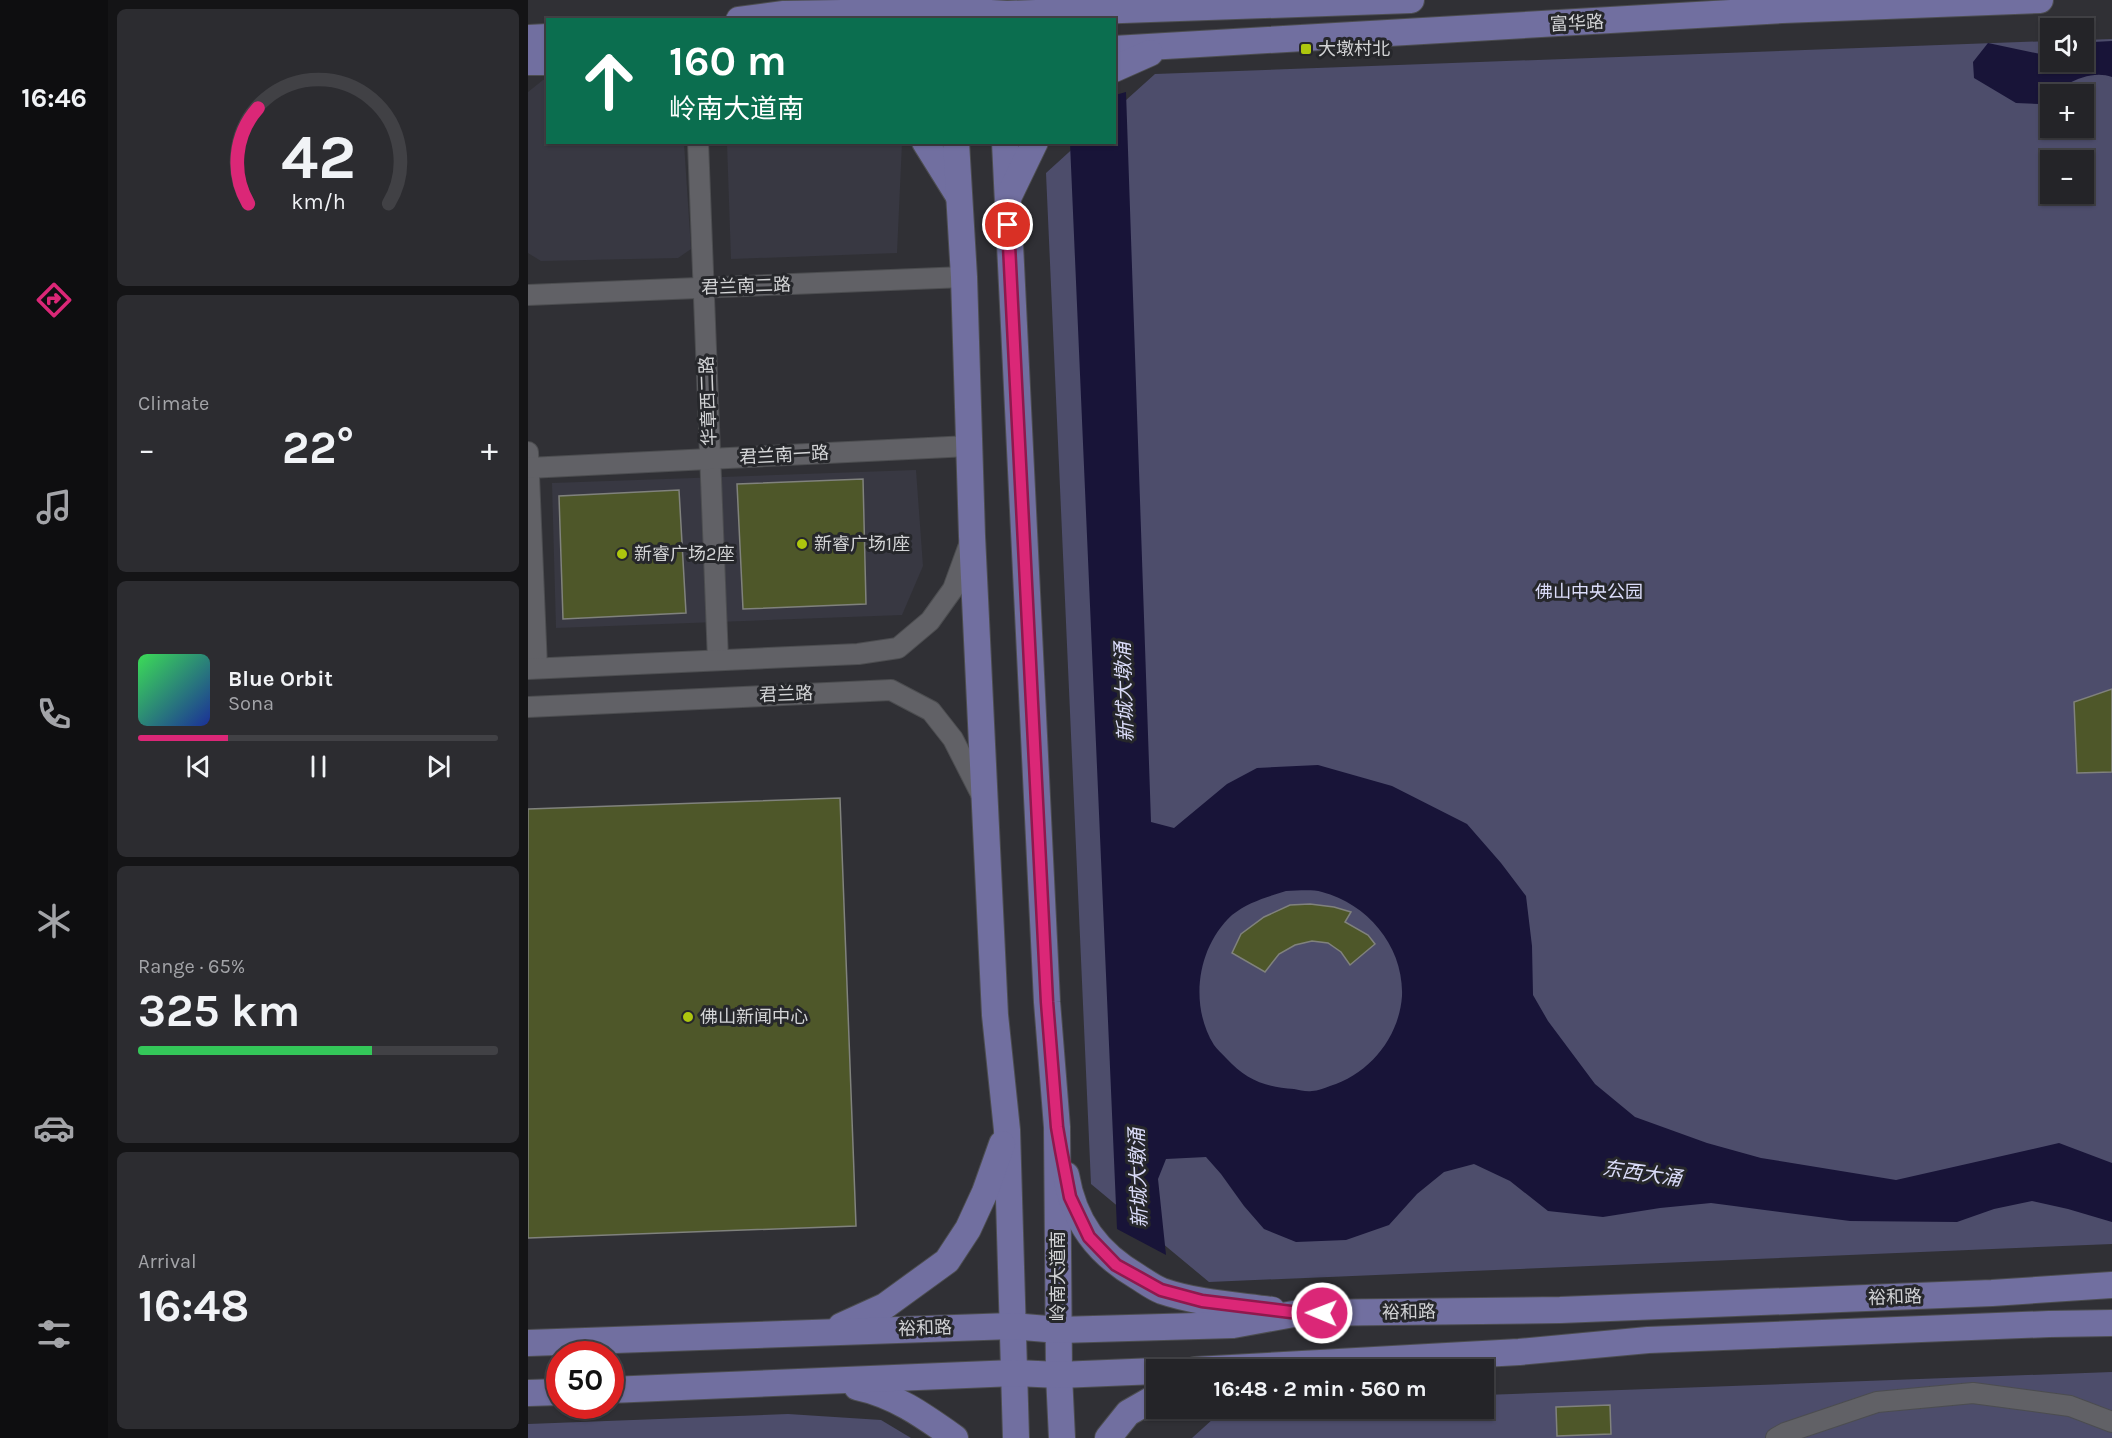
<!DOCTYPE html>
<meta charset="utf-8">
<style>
body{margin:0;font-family:Karla,"Noto Sans SC",sans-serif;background:#2c2c30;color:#f1f3f6;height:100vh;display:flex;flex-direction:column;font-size:22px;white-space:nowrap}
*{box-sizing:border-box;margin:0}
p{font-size:20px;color:#a3a4a8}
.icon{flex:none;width:33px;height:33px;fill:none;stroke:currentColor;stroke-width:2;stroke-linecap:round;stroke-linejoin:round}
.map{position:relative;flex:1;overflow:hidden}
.details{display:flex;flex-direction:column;gap:9px;padding:9px;background:#141416;width:420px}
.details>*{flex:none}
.guide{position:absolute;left:18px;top:18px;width:570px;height:126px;border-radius:0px;box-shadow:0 2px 4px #0004,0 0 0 2px #414145;background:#0b6e4f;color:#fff;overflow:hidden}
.tools{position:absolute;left:1512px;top:18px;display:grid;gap:12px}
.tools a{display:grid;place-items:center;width:54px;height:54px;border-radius:0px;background:#242428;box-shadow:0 2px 4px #0004,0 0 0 2px #414145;font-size:30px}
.speed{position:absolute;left:18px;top:1341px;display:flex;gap:12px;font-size:30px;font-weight:700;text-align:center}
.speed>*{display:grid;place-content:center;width:78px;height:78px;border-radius:50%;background:#242428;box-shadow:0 2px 4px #0004,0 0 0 2px #414145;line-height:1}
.speed .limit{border:9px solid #d22;background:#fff;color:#111}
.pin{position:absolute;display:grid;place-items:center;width:51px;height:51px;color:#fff;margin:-26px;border:3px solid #fff;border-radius:50%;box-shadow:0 2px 6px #0007}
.me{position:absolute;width:66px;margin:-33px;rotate:271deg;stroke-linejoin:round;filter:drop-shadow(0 0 4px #0008)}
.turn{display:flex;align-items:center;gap:21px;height:126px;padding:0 24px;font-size:27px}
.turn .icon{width:78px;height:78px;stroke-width:2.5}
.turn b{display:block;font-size:42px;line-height:51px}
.big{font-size:45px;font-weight:700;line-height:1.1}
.details .card{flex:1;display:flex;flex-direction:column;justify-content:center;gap:9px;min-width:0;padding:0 21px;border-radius:9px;background:#2c2c30}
.details .dial{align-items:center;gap:0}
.dial svg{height:156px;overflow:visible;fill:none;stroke:#414145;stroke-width:7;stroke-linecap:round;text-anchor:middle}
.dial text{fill:#f1f3f6;stroke:none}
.song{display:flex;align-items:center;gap:18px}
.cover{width:72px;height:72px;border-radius:9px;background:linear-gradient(135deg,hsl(130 70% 55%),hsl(230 70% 35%))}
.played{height:6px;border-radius:3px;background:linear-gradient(90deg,#db2777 25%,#414145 25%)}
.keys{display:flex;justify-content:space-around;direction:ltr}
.heat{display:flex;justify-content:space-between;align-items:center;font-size:33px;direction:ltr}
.charge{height:9px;border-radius:4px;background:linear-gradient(90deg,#34c759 65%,#414145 0)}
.trip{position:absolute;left:618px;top:1359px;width:348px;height:60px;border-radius:0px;background:#242428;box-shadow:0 2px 4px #0004,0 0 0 2px #414145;font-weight:700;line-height:60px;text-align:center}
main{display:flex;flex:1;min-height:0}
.tab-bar{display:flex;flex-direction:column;width:108px;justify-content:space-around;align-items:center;background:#0e0e10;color:#a3a4a8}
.tab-bar .icon{width:42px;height:42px}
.tab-bar .active{color:#db2777}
.tab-bar b{font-size:27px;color:#f1f3f6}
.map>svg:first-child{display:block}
.built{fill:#383842}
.green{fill:#4d4d6b;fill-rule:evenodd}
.water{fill:#181438;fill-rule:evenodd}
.building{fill:#4e5729;stroke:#80827d;stroke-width:1.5}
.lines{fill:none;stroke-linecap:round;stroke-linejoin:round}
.minor-casing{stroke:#4c4d50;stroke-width:22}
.major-casing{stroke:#4c4d50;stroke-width:28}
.minor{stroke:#616166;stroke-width:20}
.major{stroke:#716fa0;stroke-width:26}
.route-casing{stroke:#8e194d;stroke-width:15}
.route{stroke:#db2777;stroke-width:10}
.poi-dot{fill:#adc60e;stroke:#26272b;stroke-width:2}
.labels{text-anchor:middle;stroke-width:6;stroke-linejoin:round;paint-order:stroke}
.street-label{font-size:18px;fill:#d3d4d6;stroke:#26272b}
.poi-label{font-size:18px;fill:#d3d4d6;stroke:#26272b;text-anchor:start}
.park-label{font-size:18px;fill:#dcddfa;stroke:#26272b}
.water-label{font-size:20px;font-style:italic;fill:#dadbf8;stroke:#26272b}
</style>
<main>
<nav class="tab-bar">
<b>16:46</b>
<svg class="icon active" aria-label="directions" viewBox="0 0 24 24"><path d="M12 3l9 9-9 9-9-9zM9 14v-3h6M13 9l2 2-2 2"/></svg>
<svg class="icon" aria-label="music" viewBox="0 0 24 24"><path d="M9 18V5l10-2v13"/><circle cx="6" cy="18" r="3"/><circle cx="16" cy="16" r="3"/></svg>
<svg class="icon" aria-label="phone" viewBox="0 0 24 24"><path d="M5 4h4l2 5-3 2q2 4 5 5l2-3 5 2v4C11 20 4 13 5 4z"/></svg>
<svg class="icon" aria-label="climate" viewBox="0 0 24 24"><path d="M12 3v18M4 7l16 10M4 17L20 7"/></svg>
<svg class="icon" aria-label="car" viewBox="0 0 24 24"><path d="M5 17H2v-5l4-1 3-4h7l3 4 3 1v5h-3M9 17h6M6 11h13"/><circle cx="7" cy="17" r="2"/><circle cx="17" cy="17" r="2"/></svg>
<svg class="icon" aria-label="filters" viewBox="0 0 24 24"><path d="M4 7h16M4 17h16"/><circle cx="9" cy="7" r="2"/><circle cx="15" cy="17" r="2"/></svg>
</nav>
<section class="details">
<div class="card dial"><svg viewBox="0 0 100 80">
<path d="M14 69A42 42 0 1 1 86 69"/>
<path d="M14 69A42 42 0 0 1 19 20" stroke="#db2777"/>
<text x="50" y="56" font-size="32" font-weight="700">42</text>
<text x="50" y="72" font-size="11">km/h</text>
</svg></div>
<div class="card"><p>Climate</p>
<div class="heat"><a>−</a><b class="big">22°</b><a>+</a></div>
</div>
<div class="card">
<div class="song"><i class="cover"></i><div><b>Blue Orbit</b><p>Sona</p></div></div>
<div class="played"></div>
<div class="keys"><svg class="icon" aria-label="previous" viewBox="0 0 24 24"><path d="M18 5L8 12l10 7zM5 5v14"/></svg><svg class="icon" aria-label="pause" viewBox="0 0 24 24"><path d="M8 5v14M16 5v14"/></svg><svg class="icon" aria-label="next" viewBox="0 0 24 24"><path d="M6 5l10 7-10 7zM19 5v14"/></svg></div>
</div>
<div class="card"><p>Range · 65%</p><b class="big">325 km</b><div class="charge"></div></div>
<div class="card"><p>Arrival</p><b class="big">16:48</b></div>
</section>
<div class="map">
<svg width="1584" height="1438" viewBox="0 0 1584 1438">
<rect width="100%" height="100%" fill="#303035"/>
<g class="built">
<path d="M15 80H19L20 142 156 143 163 249 150 258 13 261 0 253V92Z"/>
<path d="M199 143H374L369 253 203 259Z"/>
<path d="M388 470 395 566 374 615 28 628 24 483Z"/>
</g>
<g class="green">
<path d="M1584 39V1244L681 1282 563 1184 518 173 551 143 586 142 587 110 627 74 1522 41V62H1556V40ZM1522 94H1556V128H1522ZM1522 160H1556V194H1522Z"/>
<path d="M1584 1372V1438H664L696 1409 956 1408V1395Z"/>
<path d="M260 1414 353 1420 383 1438H0V1424Z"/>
</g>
<g class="water">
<path d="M1584 41V77C1559 68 1530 88 1512 104L1488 103 1446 78 1445 62 1460 43 1522 56V62H1556V51L1565 42Z"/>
<path d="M598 92 623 822 646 828 699 784 729 768 790 765 864 786 939 824 973 863 998 896 1004 946 1005 995 1020 1021 1067 1084 1107 1117 1179 1143 1233 1158 1368 1180 1531 1143 1584 1163V1222L1540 1209 1504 1201 1466 1209 1429 1222 1322 1221 1183 1203 1132 1208 1075 1217 1020 1211 982 1181 946 1164 916 1172 889 1194 861 1225 818 1240 768 1242 736 1229 716 1206 693 1174 678 1157 638 1159 630 1179 638 1255 589 1229 542 143 586 142 587 95ZM758 891C769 891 783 889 794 892 840 904 876 947 874 996 871 1038 841 1074 802 1086 796 1088 790 1091 784 1091 778 1092 772 1090 766 1089 737 1087 718 1080 698 1058 694 1054 689 1049 686 1045 661 1005 669 947 704 915 720 902 739 897 758 891Z"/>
</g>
<g class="building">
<path d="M335 479 338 604 215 609 209 484Z"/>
<path d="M151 490 158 613 35 619 31 496Z"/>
<path d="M1584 689V772L1549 773 1546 702Z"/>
<path d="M312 798 328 1226 0 1238V809Z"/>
<path d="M782 904 806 907 823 912 817 922 840 935 847 944 822 965 813 952 800 943 784 941 767 945 751 954 737 972 704 953 713 934 736 917 762 905Z"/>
<path d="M1082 1405 1083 1434 1029 1436 1028 1407Z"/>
</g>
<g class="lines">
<g class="minor-casing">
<g id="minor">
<path d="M170 142 190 660"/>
<path d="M0 295 436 277"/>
<path d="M0 452 9 668"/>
<path d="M0 468 441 446"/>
<path d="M0 669 330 654 370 648 402 621 425 589 441 545"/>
<path d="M0 707 363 690 403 711 425 739 455 798"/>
<path d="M1248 1438 1257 1433 1349 1402 1445 1393 1542 1406 1584 1422"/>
</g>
</g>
<g class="major-casing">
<g id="major">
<path d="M211 20 256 14 430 11 479 14 883 0"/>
<path d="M0 38 20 37"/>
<path d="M586 49 1254 10 1512 0"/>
<path d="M0 62H20"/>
<path d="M586 69 622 53"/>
<path d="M397 142 430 195"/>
<path d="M428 142 436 277 444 536 467 1015 479 1130 488 1438"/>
<path d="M477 142 519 1002 529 1127 531 1375 534 1438"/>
<path d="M480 198 507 142"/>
<path d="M538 1175C546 1222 569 1253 610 1277 618 1282 626 1288 634 1291 669 1303 707 1305 744 1310"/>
<path d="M313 1326 357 1306 419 1261 440 1229 457 1192 474 1144"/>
<path d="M0 1343 484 1326 531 1330 705 1325 771 1313 1032 1310 1464 1293 1584 1285"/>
<path d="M667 1370 991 1352 1120 1340 1521 1324 1584 1323"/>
<path d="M329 1387C367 1395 396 1416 427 1438"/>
<path d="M82 1390 486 1373 531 1375 628 1371"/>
<path d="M0 1393 32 1392"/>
<path d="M580 1438 600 1413 628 1397"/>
</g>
</g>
<use href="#minor" class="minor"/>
<use href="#major" class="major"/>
</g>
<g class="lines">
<g class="route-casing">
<path id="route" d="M480 225 519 1002 529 1127 533 1150 542 1197 561 1237 588 1265 633 1290 674 1301 771 1313H794"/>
</g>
<use href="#route" class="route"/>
</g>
<g class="poi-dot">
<rect x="772" y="43" width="12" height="12" rx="3"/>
<circle cx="274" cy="544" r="6"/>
<circle cx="94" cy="554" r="6"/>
<circle cx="160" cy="1017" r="6"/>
</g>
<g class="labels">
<g class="street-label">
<text transform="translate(1049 23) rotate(-3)" y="6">富华路</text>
<text transform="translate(218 286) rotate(-2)" y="6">君兰南二路</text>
<text transform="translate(180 401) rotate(-92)" y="6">华章西二路</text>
<text transform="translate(256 455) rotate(-3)" y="6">君兰南一路</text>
<text transform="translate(258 694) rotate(-2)" y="6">君兰路</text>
<text transform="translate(530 1276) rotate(-90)" y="6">岭南大道南</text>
<text transform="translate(1367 1297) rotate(-2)" y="6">裕和路</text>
<text transform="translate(881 1312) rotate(-1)" y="6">裕和路</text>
<text transform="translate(397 1328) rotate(-2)" y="6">裕和路</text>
</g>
<g class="poi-label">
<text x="790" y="55">大墩村北</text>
<text x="286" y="550">新睿广场1座</text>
<text x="106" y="560">新睿广场2座</text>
<text x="172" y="1023">佛山新闻中心</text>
</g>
<g class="park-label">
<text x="1061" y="598">佛山中央公园</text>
</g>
<g class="water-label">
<text transform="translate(596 692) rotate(-92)" y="7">新城大墩涌</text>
<text transform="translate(1114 1173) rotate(8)" y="7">东西大涌</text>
<text transform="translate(610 1178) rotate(-92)" y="7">新城大墩涌</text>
</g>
</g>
</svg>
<div class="tools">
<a><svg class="icon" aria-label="sound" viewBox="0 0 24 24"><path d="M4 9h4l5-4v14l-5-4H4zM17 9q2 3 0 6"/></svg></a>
<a>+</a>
<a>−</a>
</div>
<div class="speed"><div class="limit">50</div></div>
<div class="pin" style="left:480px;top:225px;background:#d93025"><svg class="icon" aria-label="arrive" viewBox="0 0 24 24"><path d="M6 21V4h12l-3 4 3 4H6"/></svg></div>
<svg class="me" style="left:794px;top:1313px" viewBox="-20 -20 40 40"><circle r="17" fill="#db2777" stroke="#fff" stroke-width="3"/><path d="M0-11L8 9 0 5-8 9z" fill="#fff"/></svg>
<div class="trip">16:48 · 2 min · 560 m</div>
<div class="guide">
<div class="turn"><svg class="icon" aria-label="ahead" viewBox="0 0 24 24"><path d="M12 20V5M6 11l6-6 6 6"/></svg><div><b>160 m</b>岭南大道南</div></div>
</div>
</div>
</main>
